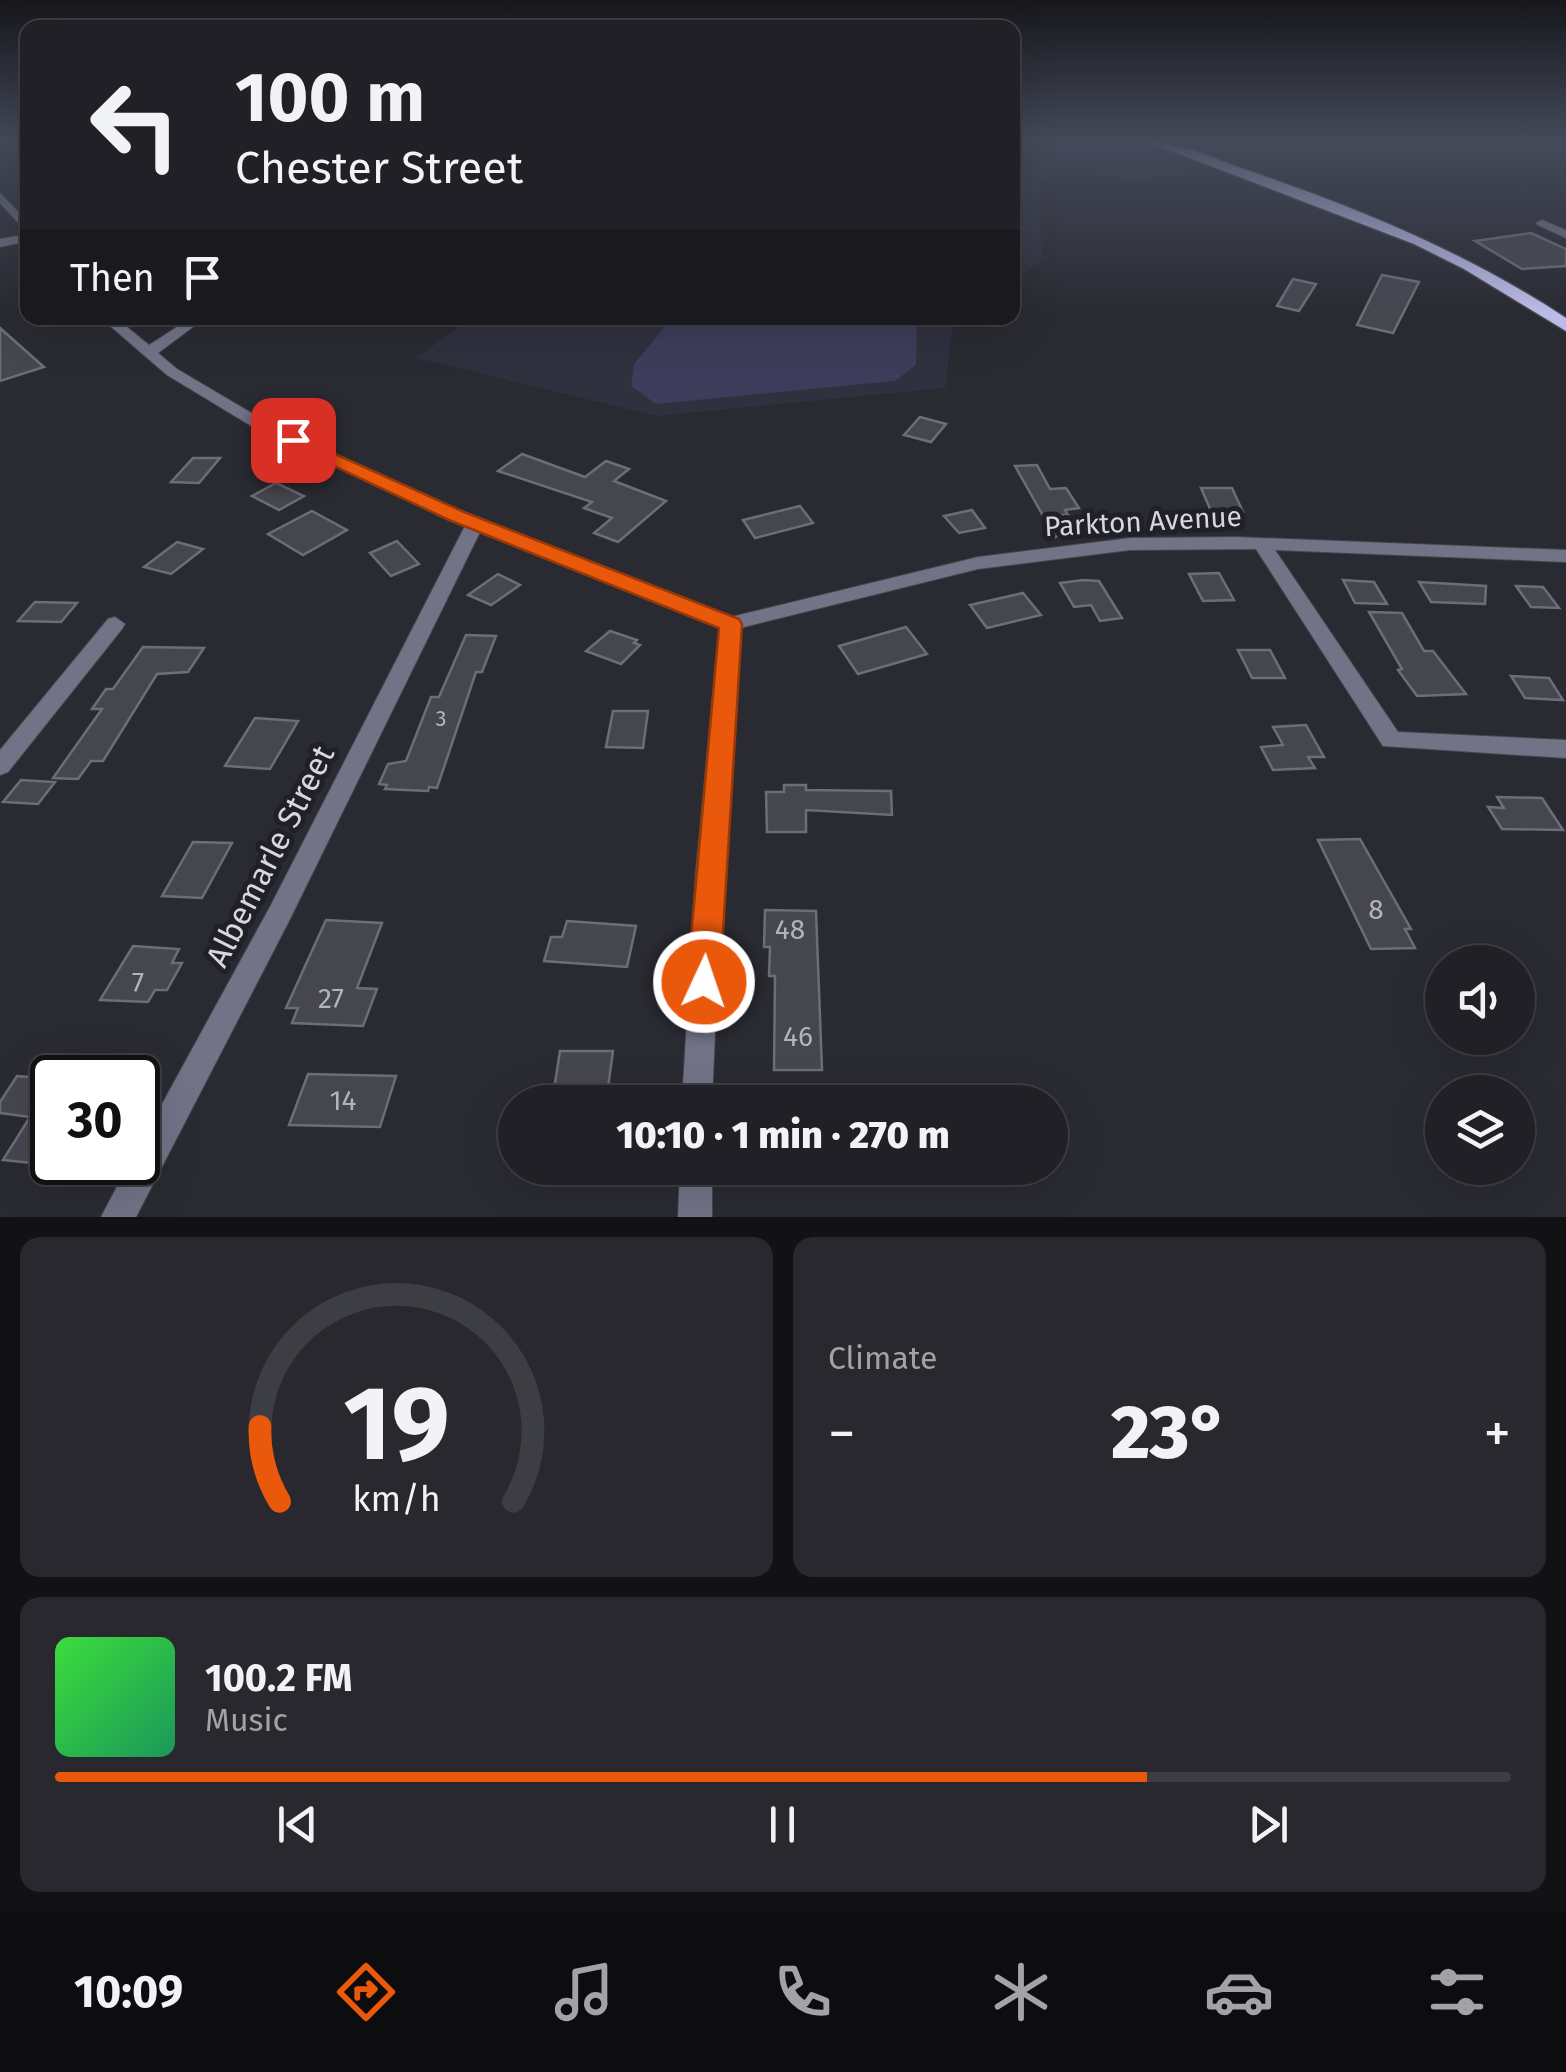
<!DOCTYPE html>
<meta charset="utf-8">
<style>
body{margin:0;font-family:"Fira Sans",sans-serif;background:#28282e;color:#f1f3f6;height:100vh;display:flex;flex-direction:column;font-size:38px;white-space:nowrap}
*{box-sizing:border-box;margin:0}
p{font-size:32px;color:#a2a3a7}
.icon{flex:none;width:55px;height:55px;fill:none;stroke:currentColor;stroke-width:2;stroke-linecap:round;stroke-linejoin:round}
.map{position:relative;height:1217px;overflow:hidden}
.panel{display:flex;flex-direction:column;gap:20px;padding:20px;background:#121215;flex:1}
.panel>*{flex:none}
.top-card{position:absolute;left:20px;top:20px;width:1000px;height:305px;border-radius:20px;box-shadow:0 10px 40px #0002,0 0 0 2px #3d3e43;background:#202026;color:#f1f3f6;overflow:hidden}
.controls{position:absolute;left:1425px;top:945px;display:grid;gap:20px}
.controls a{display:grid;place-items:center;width:110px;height:110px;border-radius:50%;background:#202026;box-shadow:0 10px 40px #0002,0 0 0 2px #3d3e43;font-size:50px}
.speed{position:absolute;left:30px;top:1055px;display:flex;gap:20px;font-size:50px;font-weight:700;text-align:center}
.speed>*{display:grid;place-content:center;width:130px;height:130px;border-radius:50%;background:#202026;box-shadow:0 10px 40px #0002,0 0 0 2px #3d3e43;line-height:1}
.speed .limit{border:5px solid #111;border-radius:15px;background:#fff;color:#111}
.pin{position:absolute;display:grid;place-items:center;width:85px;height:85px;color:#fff;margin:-42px;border-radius:20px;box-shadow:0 5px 15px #0006}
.me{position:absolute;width:110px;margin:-55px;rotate:3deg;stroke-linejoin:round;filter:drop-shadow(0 0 8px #0008)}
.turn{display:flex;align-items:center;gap:35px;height:210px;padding:0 50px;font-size:45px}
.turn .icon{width:130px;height:130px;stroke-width:2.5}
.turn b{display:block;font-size:70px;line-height:85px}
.then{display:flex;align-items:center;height:95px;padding:0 50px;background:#0003;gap:20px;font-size:38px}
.big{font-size:75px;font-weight:800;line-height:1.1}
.panel .tile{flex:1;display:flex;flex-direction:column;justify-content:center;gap:15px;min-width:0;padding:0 35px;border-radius:20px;background:#28282e}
.panel .dial{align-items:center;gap:0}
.dial svg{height:260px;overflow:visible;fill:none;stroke:#3d3e43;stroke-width:7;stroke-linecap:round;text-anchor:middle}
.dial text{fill:#f1f3f6;stroke:none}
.song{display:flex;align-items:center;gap:30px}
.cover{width:120px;height:120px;border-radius:15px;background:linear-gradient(135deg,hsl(120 70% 55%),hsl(150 70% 35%))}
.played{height:10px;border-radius:5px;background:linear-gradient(90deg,#ea580c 75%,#3d3e43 75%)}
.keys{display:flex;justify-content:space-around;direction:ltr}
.heat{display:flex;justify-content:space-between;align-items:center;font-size:55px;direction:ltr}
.panel .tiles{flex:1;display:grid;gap:20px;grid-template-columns:1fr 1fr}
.tile:last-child{grid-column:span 2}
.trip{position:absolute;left:498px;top:1085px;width:570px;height:100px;border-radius:50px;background:#202026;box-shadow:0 10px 40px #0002,0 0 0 2px #3d3e43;font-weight:800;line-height:100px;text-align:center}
.dock{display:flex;height:160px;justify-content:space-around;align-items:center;background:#0d0d0f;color:#a2a3a7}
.dock .icon{width:70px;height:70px}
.dock .on{color:#ea580c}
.dock b{font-size:45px;color:#f1f3f6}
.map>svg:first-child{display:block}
.built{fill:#30303f}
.green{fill:#3d3c5a}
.building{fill:#46464f;stroke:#6d6d78;stroke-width:2.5}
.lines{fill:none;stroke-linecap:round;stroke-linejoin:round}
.minor-casing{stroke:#46464d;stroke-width:2}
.primary-casing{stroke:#46464d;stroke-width:3}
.minor{fill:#737388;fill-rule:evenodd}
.primary{fill:#bbbbe7;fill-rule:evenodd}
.route{fill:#ea580c;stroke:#983908;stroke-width:2.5}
.labels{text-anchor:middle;stroke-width:10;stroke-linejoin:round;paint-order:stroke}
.number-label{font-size:22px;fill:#b3b3ba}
.street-label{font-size:28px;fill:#d7d7dd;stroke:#202028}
.near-number-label{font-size:28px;fill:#b3b3ba}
.near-street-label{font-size:32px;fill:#d7d7dd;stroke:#202028}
</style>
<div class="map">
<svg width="1566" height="1217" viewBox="0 0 1566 1217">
<rect width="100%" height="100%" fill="#2a2a32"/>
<g class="built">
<path d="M1013 142H1117L1195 174 1129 179 1064 166 1040 182 1042 261 1013 280Z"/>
<path d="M471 318H954L945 388 657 416 416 358Z"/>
</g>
<path class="green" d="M672 318H917L916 365 895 381 656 404 631 386 634 364Z"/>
<g class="building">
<path d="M1531 233 1566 249V266L1522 269 1475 241Z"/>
<path d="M1382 275 1419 282 1393 333 1357 325Z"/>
<path d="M1293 279 1316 284 1299 311 1277 306Z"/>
<path d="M0 328 44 367 0 381Z"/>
<path d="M920 417 946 424 931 442 904 435Z"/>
<path d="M522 454 585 477 606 461 629 469 614 481 666 501 618 542 594 533 612 518 584 508 592 502 498 471Z"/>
<path d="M193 458H220L199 483 171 482Z"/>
<path d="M1037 465 1050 489 1066 488 1079 508 1065 510 1068 515H1063L1070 529 1055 537 1015 466Z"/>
<path d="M276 483 304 496 279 510 252 496Z"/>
<path d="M1201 488H1232L1243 512 1211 511Z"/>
<path d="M800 506 813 523 755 538 743 520Z"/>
<path d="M972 510 985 528 959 533 944 516Z"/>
<path d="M312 511 347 530 303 555 268 534Z"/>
<path d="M397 541 419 564 391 576 370 553Z"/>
<path d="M177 542 203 549 171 574 144 567Z"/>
<path d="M1219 573 1234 600 1203 601 1189 574Z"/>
<path d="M498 574 520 585 491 605 468 595Z"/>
<path d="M1083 580 1099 581 1122 618 1100 621 1091 605 1074 607 1060 583Z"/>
<path d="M1343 580 1374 582 1387 604 1355 603Z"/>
<path d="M1419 582 1486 586 1485 604 1431 602Z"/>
<path d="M1516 586 1543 587 1559 608 1531 607Z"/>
<path d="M1023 593 1041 615 987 628 970 605Z"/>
<path d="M35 602 77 603 61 622 18 621Z"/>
<path d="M1369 612 1402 613 1424 651H1433L1466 694 1417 696 1398 670 1402 669Z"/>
<path d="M906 627 927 654 858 674 839 646Z"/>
<path d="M610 631 637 640 634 643 640 645 621 664 586 651Z"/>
<path d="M466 635 496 636 482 672H476L437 788 429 787 428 791 385 789 387 785 379 784 388 764 406 761 431 697H439Z"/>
<path d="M143 647 204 648 188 672 157 674 103 761H91L78 779 53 778 102 709H92L106 689H113Z"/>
<path d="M1238 650H1270L1285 678H1252Z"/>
<path d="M1511 676 1549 678 1563 700 1525 698Z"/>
<path d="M613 711H648L643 748 606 747Z"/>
<path d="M255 718 298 721 270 769 225 766Z"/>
<path d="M1306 725 1324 757H1308L1315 768 1273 770 1261 747 1283 745 1273 727Z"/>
<path d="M21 780 55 782 38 804 3 802Z"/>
<path d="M784 785H806V790L891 791 892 815 806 810V832H767L766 792H784Z"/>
<path d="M1497 797 1542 798 1563 830 1502 829 1488 807 1504 808Z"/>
<path d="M1360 839 1411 929H1405L1415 948 1371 949 1318 840Z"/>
<path d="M193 842 232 843 202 898 162 896Z"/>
<path d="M765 910 816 911 822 1070H774L775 976H769L770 947H764Z"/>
<path d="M326 920 382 923 357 988 377 989 363 1026 292 1023 298 1008H286Z"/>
<path d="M567 921 636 926 627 967 544 961 551 937H562Z"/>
<path d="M133 946 179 949 172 963H182L167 990H155L148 1002 100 1000Z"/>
<path d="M560 1051H613L606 1102H552Z"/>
<path d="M308 1074 396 1076 380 1127 289 1125Z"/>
<path d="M17 1076 52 1079V1165L3 1160 30 1117 0 1113V1102Z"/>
</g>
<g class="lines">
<g class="minor-casing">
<g id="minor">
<path d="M0 193 28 222V233L0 203Z"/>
<path d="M1542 220 1566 230V238L1538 225 1536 223Z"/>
<path d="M28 234V241L0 247V239Z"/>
<path d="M101 318H116L149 345 191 318H205L158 353 177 369 270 424 462 512 731 617 978 557 1130 538 1235 537 1566 550V562L1275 550 1398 732 1566 740V758L1383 746 1256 549 1130 550 978 569 740 628 722 870 712 1102H682L696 870 720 627 480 532 289 921 136 1217H101L130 1162H138V1148L271 905 465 526 258 430 167 375Z"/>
<path d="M115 617 125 624 122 629 8 772 0 775V750L108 619Z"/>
<path d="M680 1168H712V1217H678Z"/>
</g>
</g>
<g class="primary-casing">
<path id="primary" d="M1148 142C1181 142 1213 158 1244 169 1358 208 1466 252 1566 318V331L1464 269 1414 244Z"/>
</g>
<use href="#minor" class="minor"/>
<use href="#primary" class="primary"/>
</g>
<linearGradient id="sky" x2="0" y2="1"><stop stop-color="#17171c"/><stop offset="0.45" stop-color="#444a5a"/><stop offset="1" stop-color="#444a5a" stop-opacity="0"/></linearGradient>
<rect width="1566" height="313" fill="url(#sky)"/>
<path class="route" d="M293 435 464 512 739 619 742 624 720 982 715 992 704 997 692 992 687 982 719 628 449 520 287 444 284 440Z"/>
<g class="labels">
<g class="number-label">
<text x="441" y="726">3</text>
</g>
<g class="street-label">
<text transform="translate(1143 521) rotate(-3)" y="10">Parkton Avenue</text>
</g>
<g class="near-number-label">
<text x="1376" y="919">8</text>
<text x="790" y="939">48</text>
<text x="138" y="992">7</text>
<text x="331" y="1008">27</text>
<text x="798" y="1046">46</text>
<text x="343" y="1110">14</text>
</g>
<g class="near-street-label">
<text transform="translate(270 856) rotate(-63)" y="11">Albemarle Street</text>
</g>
</g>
</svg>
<div class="controls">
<a><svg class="icon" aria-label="sound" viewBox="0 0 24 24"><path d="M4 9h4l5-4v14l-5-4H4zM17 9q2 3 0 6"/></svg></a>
<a><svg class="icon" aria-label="layers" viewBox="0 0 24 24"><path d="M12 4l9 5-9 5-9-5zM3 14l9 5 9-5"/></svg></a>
</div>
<div class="speed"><div class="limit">30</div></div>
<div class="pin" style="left:293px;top:440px;background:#d93025"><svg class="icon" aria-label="arrive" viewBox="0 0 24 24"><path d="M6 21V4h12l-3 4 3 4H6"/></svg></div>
<svg class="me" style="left:704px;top:982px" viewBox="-20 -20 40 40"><circle r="17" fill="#ea580c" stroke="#fff" stroke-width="3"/><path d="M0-11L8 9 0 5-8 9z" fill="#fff"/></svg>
<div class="trip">10:10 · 1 min · 270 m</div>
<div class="top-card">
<div class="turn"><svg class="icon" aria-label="left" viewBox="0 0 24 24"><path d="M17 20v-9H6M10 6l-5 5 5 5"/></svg><div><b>100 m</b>Chester Street</div></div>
<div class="then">Then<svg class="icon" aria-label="arrive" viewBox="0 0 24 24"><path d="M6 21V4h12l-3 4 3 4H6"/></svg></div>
</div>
</div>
<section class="panel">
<div class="tiles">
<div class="tile dial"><svg viewBox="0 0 100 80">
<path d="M14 69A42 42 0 1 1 86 69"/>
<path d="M14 69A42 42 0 0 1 8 46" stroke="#ea580c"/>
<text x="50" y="56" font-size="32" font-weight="700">19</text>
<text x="50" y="72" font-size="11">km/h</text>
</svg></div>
<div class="tile"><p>Climate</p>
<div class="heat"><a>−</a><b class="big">23°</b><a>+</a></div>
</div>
<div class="tile">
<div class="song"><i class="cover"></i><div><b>100.2 FM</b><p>Music</p></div></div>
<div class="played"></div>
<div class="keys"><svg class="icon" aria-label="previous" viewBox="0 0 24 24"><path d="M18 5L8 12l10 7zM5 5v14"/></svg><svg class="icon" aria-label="pause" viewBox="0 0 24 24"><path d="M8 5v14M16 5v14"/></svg><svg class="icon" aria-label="next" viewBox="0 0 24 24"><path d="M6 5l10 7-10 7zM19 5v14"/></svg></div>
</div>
</div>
</section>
<nav class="dock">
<b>10:09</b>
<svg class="icon on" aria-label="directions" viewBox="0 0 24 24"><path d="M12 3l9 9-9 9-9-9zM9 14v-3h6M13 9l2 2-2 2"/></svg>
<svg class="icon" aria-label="music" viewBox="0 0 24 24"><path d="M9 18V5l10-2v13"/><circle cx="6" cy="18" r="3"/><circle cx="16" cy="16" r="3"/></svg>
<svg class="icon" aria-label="phone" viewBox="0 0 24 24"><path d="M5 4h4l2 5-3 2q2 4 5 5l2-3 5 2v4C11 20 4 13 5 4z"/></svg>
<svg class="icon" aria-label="climate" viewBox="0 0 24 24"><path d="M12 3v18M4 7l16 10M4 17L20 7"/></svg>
<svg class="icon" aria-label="car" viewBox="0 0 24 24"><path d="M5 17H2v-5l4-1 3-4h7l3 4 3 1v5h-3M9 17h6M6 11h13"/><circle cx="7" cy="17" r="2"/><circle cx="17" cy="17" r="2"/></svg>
<svg class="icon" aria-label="filters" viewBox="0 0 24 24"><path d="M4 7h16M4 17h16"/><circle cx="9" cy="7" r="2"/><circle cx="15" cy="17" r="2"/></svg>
</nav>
